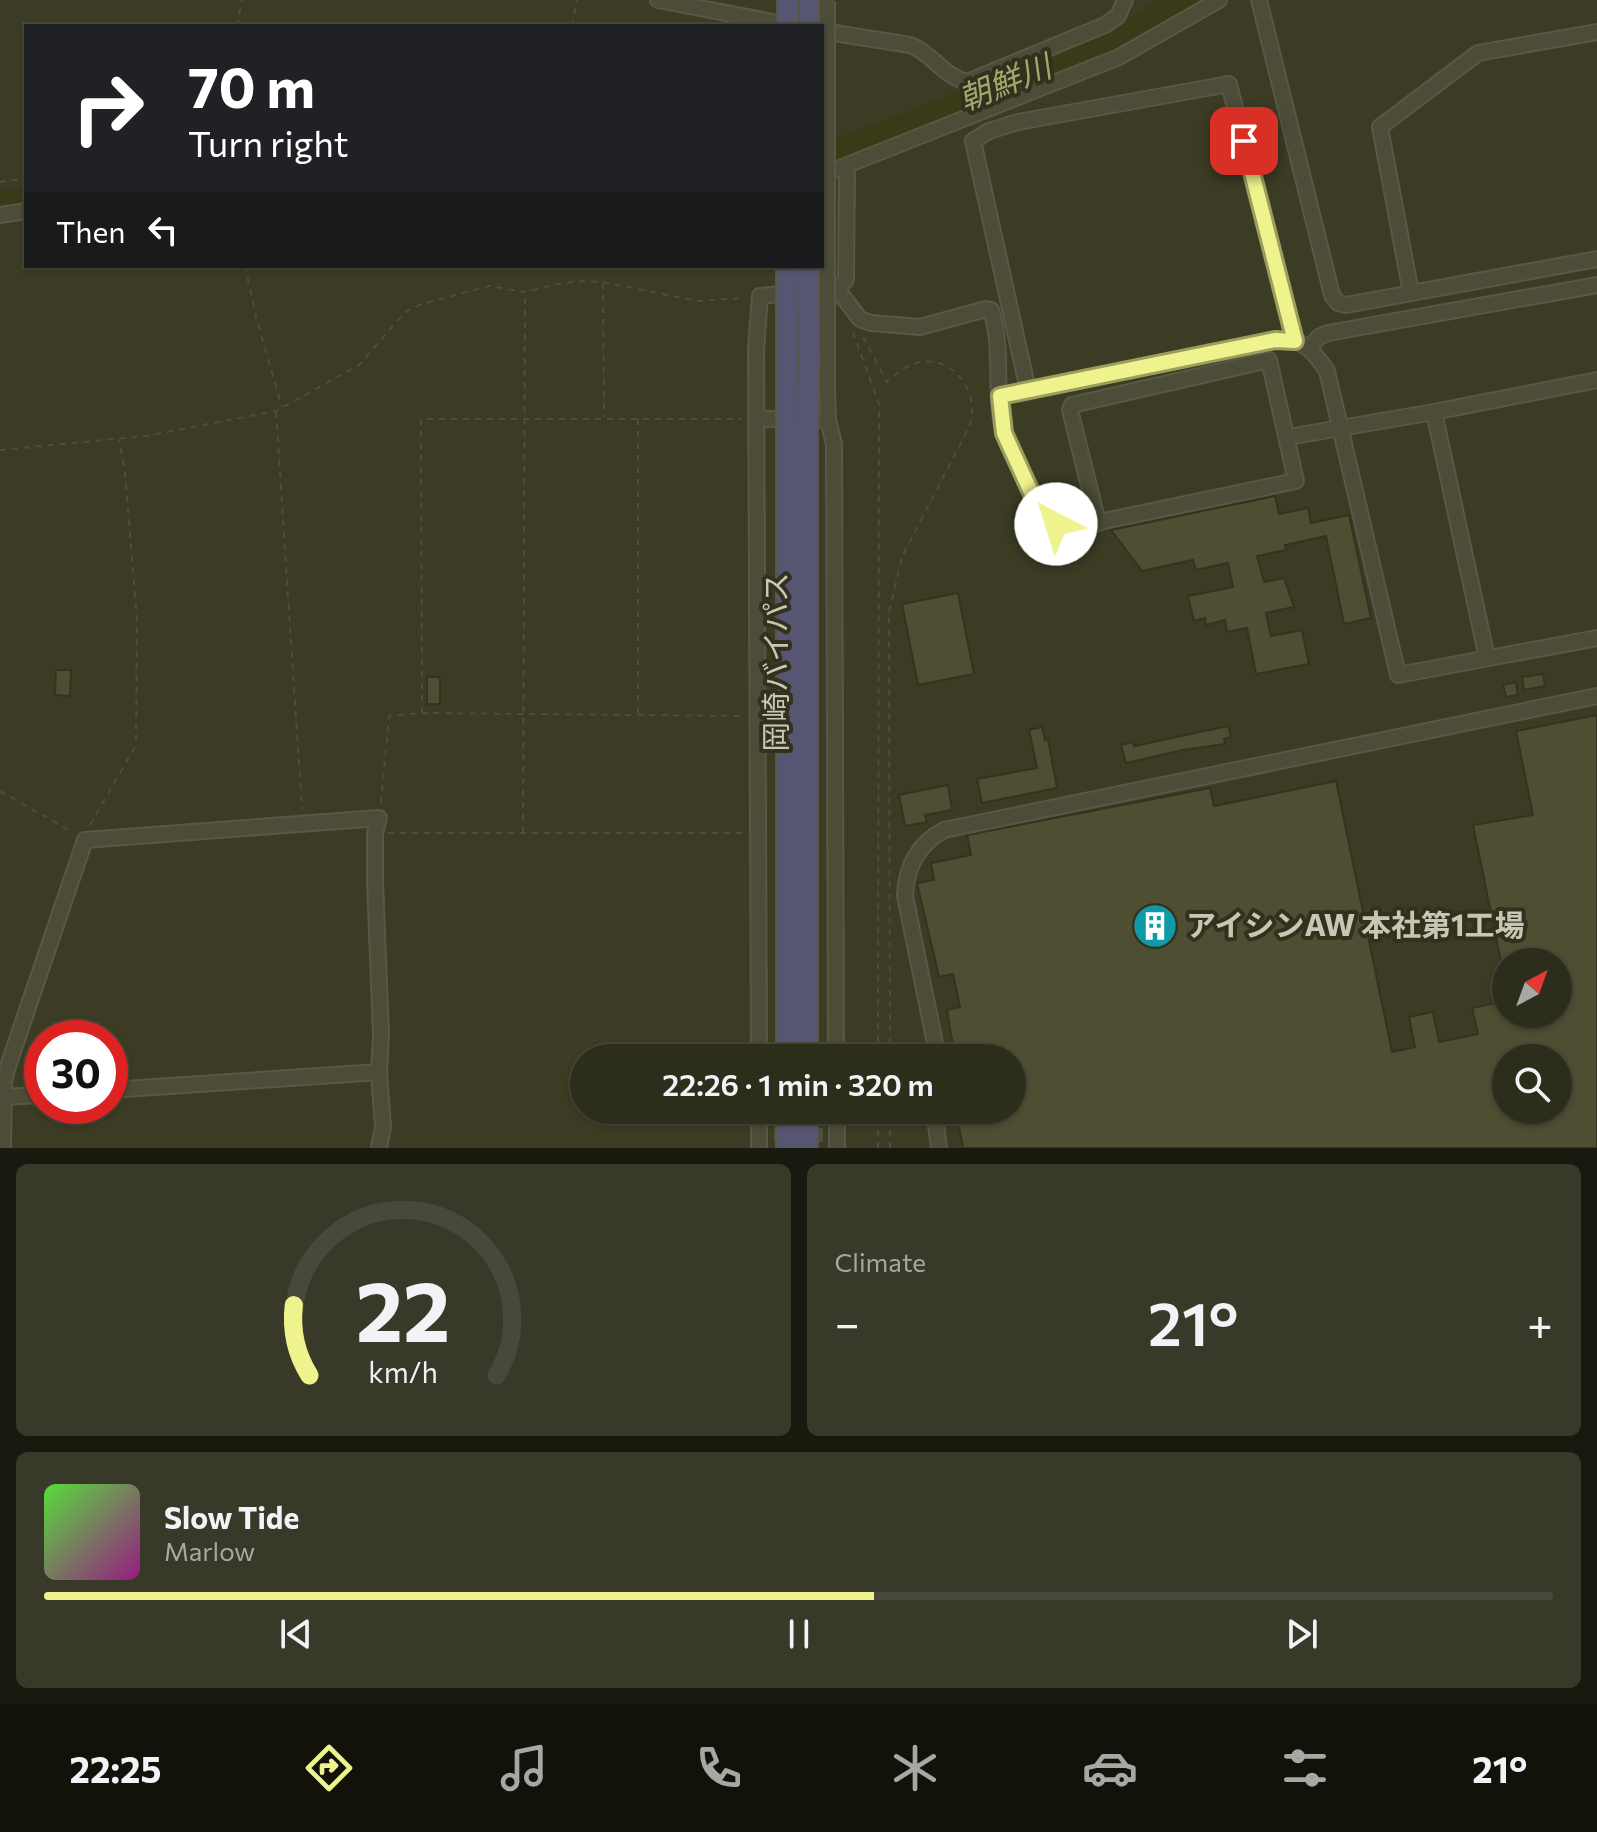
<!DOCTYPE html>
<meta charset="utf-8">
<style>
body{margin:0;font-family:Commissioner,"Noto Sans JP",sans-serif;background:#393929;color:#f1f3f6;height:100vh;display:flex;flex-direction:column;font-size:30px;white-space:nowrap}
*{box-sizing:border-box;margin:0}
p{font-size:26px;color:#a7a8a3}
.icon{flex:none;width:44px;height:44px;fill:none;stroke:currentColor;stroke-width:2;stroke-linecap:round;stroke-linejoin:round}
.map{position:relative;height:1148px;overflow:hidden}
.panel{display:flex;flex-direction:column;gap:16px;padding:16px;background:#19190f;flex:1}
.panel>*{flex:none}
.banner{position:absolute;left:24px;top:24px;width:800px;height:244px;border-radius:0px;box-shadow:0 2px 6px #0004,0 0 0 2px #48493b;background:#202124;color:#fff;overflow:hidden}
.needle{width:52px;rotate:41deg}
.fabs{position:absolute;left:1492px;top:948px;display:grid;gap:16px}
.fabs a{display:grid;place-items:center;width:80px;height:80px;border-radius:50%;background:#2d2d1c;box-shadow:0 2px 6px #0004,0 0 0 2px #48493b;font-size:40px}
.speed{position:absolute;left:24px;top:1020px;display:flex;gap:16px;font-size:40px;font-weight:700;text-align:center}
.speed>*{display:grid;place-content:center;width:104px;height:104px;border-radius:50%;background:#2d2d1c;box-shadow:0 2px 6px #0004,0 0 0 2px #48493b;line-height:1}
.speed .limit{border:12px solid #d22;background:#fff;color:#111}
.pin{position:absolute;display:grid;place-items:center;width:68px;height:68px;color:#fff;margin:-34px;border-radius:16px;box-shadow:0 4px 12px #0006}
.me{position:absolute;width:88px;margin:-44px;rotate:320deg;stroke-linejoin:round;filter:drop-shadow(0 0 6px #0008)}
.turn{display:flex;align-items:center;gap:28px;height:168px;padding:0 32px;font-size:36px}
.turn .icon{width:104px;height:104px;stroke-width:2.5}
.turn b{display:block;font-size:56px;line-height:68px}
.then{display:flex;align-items:center;height:76px;padding:0 32px;background:#0003;gap:16px;font-size:30px}
.big{font-size:60px;font-weight:600;line-height:1.1}
.panel .tile{flex:1;display:flex;flex-direction:column;justify-content:center;gap:12px;min-width:0;padding:0 28px;border-radius:12px;background:#393929}
.panel .dial{align-items:center;gap:0}
.dial svg{height:208px;overflow:visible;fill:none;stroke:#48493b;stroke-width:7;stroke-linecap:round;text-anchor:middle}
.dial text{fill:#f1f3f6;stroke:none}
.song{display:flex;align-items:center;gap:24px}
.cover{width:96px;height:96px;border-radius:12px;background:linear-gradient(135deg,hsl(110 70% 55%),hsl(310 70% 35%))}
.played{height:8px;border-radius:4px;background:linear-gradient(90deg,#eff38d 55%,#48493b 55%)}
.keys{display:flex;justify-content:space-around;direction:ltr}
.heat{display:flex;justify-content:space-between;align-items:center;font-size:44px;direction:ltr}
.panel .tiles{flex:1;display:grid;gap:16px;grid-template-columns:1fr 1fr}
.tile:last-child{grid-column:span 2}
.trip{position:absolute;left:570px;top:1044px;width:456px;height:80px;border-radius:40px;background:#2d2d1c;box-shadow:0 2px 6px #0004,0 0 0 2px #48493b;font-weight:600;line-height:80px;text-align:center}
.tab-bar{display:flex;height:128px;justify-content:space-around;align-items:center;background:#12120b;color:#a7a8a3}
.tab-bar .icon{width:56px;height:56px}
.tab-bar .on{color:#eff38d}
.tab-bar b{font-size:36px;color:#f1f3f6}
.map>svg:first-child{display:block}
.lines{fill:none;stroke-linecap:round;stroke-linejoin:round}
.river{stroke:#393a18;stroke-width:24}
.building{fill:#4d4e32;stroke:#33331f;stroke-width:2;fill-rule:evenodd}
.minor-tunnel{stroke:#51513a;stroke-width:14;stroke-dasharray:14 7;stroke-linecap:butt}
.minor-casing{stroke:#585844;stroke-width:18}
.highway-casing{stroke:#575743;stroke-width:24}
.path{stroke:#554a3f;stroke-width:2;stroke-dasharray:6 6;stroke-linecap:butt}
.minor{stroke:#4c4c38;stroke-width:14}
.highway{stroke:#575672;stroke-width:20}
.minor-bridge-casing{stroke:#585844;stroke-width:18;stroke-linecap:butt}
.highway-bridge-casing{stroke:#575743;stroke-width:24;stroke-linecap:butt}
.minor-bridge{stroke:#4c4c38;stroke-width:14}
.highway-bridge{stroke:#575672;stroke-width:20}
.route-casing{stroke:#9b9e5c;stroke-width:20}
.route{stroke:#eff38d;stroke-width:14}
.labels{text-anchor:middle;stroke-width:8;stroke-linejoin:round;paint-order:stroke}
.street-label{font-size:30px;fill:#c7c8b4;stroke:#31311d}
.poi-label{font-size:30px;font-weight:bold;fill:#c7c8b4;stroke:#31311d;text-anchor:start}
.water-label{font-size:32px;font-style:italic;fill:#a5a56f;stroke:#31311d}
</style>
<div class="map">
<svg width="1597" height="1148" viewBox="0 0 1597 1148">
<rect width="100%" height="100%" fill="#3c3c25"/>
<g class="lines">
<g class="river">
<path d="M822 157 965 102 1115 38 1185 0"/>
<path d="M0 203 26 200"/>
</g>
</g>
<g class="building">
<path d="M1275 496 1279 514 1308 508 1311 523 1349 515 1371 618 1344 624 1326 536 1285 545 1286 550 1257 556 1264 582 1284 578 1294 607 1266 613 1271 636 1302 630 1309 664 1256 674 1247 628 1227 632 1225 620 1206 625 1205 618 1194 621 1188 596 1233 587 1228 563 1196 570 1193 560 1142 571 1111 530Z"/>
<path d="M958 593 974 674 918 685 902 604Z"/>
<path d="M56 670H71L70 696 55 695Z"/>
<path d="M1543 674 1545 686 1524 690 1522 677Z"/>
<rect x="427" y="677" width="13" height="27"/>
<path d="M1516 682 1518 695 1506 697 1503 685Z"/>
<path d="M1597 715V1148H963L956 1110H1012V1058H955L947 1010 960 1007 953 974 939 977 917 883 934 880 931 863 971 855 967 835 1210 788 1214 806 1336 781 1392 1052 1415 1047 1409 1017 1433 1012 1439 1042 1478 1034 1472 1008 1506 1001V1014H1558V962H1501L1473 825 1533 815 1516 731ZM1506 1058H1558V1110H1506Z"/>
<path d="M1228 726 1231 737 1224 739 1225 744 1183 750 1126 763 1121 745 1133 742 1134 746Z"/>
<path d="M1042 727 1045 740 1048 739 1057 788 982 803 977 779 1037 768 1029 730Z"/>
<path d="M948 785 952 810 925 815 927 822 905 826 899 795Z"/>
</g>
<g class="lines">
<path class="minor-tunnel" d="M774 1135H823"/>
<g class="minor-casing">
<g id="minor">
<path d="M658 0 794 26"/>
<path d="M1259 0 1332 295 1338 303 1346 305 1597 259"/>
<path d="M822 31 910 45C932 53 944 77 967 82L1105 25 1118 16 1125 0"/>
<path d="M822 175 1119 57 1219 0"/>
<path d="M0 215 26 211"/>
<path d="M837 289 860 319 871 323 920 327 986 309 991 310C1004 349 993 395 1004 434 1008 448 1016 461 1022 474 1040 516 1054 542 1104 521"/>
<path d="M1411 293 1380 127 1478 53 1597 32"/>
<path d="M1310 347 1319 337 1328 333 1597 285"/>
<path d="M1269 360 1296 481 1104 521 1097 518 1070 410 1072 405Z"/>
<path d="M827 386 828 420"/>
<path d="M1028 390 973 141 989 131 1018 122 1229 84 1295 341"/>
<path d="M1000 396 1275 340C1302 337 1313 350 1327 371L1398 675 1597 638"/>
<path d="M1434 412 1487 658"/>
<path d="M757 419 828 420 834 444 836 1058"/>
<path d="M1288 437 1434 412 1597 380"/>
<path d="M759 1058 756 349 760 296 837 289 846 280 847 167"/>
<path d="M938 1058 905 896C906 867 918 844 944 830L1597 696"/>
<path d="M110 1090 379 1072"/>
<path d="M0 1097 42 1095"/>
<path d="M837 1110V1148"/>
<path d="M934 1110 939 1148"/>
<path d="M3 1148 4 1082 8 1066 85 840 379 818 375 833V880L381 1035 379 1072 383 1127 379 1148"/>
<path d="M759 1148V1110"/>
</g>
</g>
<g class="highway-casing">
<g id="highway">
<path d="M808 0V26"/>
<path d="M808 409 809 359"/>
<path d="M787 410V359"/>
<path d="M807 433V1058"/>
<path d="M787 1058V433"/>
<path d="M787 1148V1110"/>
<path d="M807 1148V1110"/>
</g>
</g>
<g class="path">
<path d="M237 26 242 0"/>
<path d="M572 26 577 0"/>
<path d="M0 182 26 178"/>
<path d="M245 266 257 321 282 407"/>
<path d="M603 283 604 417"/>
<path d="M853 332 879 404 878 1058"/>
<path d="M863 337 887 382C897 373 906 365 920 362 956 356 981 396 969 427L902 557 889 612 890 1058"/>
<path d="M276 412 302 809"/>
<path d="M638 419V713"/>
<path d="M0 450 146 436 276 411 359 365 405 312 422 304 489 286 525 292 557 284 582 281 603 282 698 301 744 298"/>
<path d="M422 713 421 419H742"/>
<path d="M0 791 72 832"/>
<path d="M381 803 389 716 422 713 744 716"/>
<path d="M90 825 136 745 137 622 125 471 119 440"/>
<path d="M523 832 525 293"/>
<path d="M388 833H742"/>
<path d="M878 1148V1110"/>
<path d="M890 1148V1110"/>
</g>
<use href="#minor" class="minor"/>
<use href="#highway" class="highway"/>
<g class="minor-bridge-casing">
<path id="minor-bridge" d="M827 1V386"/>
</g>
<g class="highway-bridge-casing">
<g id="highway-bridge">
<path d="M788 0V26"/>
<path d="M787 266V359"/>
<path d="M808 266 809 359"/>
<path d="M787 410V433"/>
<path d="M807 433 808 409"/>
</g>
</g>
<use href="#minor-bridge" class="minor-bridge"/>
<use href="#highway-bridge" class="highway-bridge"/>
</g>
<g class="lines">
<g class="route-casing">
<path id="route" d="M1056 524 1041 514 1004 433 1000 396 1275 340 1295 341 1244 141"/>
</g>
<use href="#route" class="route"/>
</g>
<defs>
<g id="building-disc" transform="scale(2.3)"><circle r="9.5" fill="#0f9aa8" stroke="#31311d"/><path d="M-4-6H4V6H1V3H-1V6H-4ZM-2.5-4.3h1.7v1.8h-1.7ZM.8-4.3h1.7v1.8H.8ZM-2.5-1h1.7V.8h-1.7ZM.8-1h1.7V.8H.8Z" fill="#fff"/></g>
</defs>
<g fill-rule="evenodd">
<use href="#building-disc" x="1155" y="926"/>
</g>
<g class="labels">
<g class="street-label">
<text transform="translate(777 662) rotate(-90)" y="10">岡崎バイパス</text>
</g>
<g class="poi-label">
<text x="1186" y="936">アイシンAW 本社第1工場</text>
</g>
<g class="water-label">
<text transform="translate(1005 83) rotate(-22)" y="11">朝鮮川</text>
</g>
</g>
</svg>
<div class="fabs">
<a><svg class="needle" viewBox="-14 -14 28 28"><path d="M0-13l5 13h-10z" fill="#e53935"/><path d="M0 13l5-13h-10z" fill="#a7a8a3"/></svg></a>
<a><svg class="icon" aria-label="search" viewBox="0 0 24 24"><circle cx="10" cy="10" r="6"/><path d="M15 15l6 6"/></svg></a>
</div>
<div class="speed"><div class="limit">30</div></div>
<div class="pin" style="left:1244px;top:141px;background:#d93025"><svg class="icon" aria-label="arrive" viewBox="0 0 24 24"><path d="M6 21V4h12l-3 4 3 4H6"/></svg></div>
<svg class="me" style="left:1056px;top:524px" viewBox="-20 -20 40 40"><circle r="19" fill="#fff"/><path d="M0-13L10 11 0 6-10 11z" fill="#eff38d"/></svg>
<div class="trip">22:26 · 1 min · 320 m</div>
<div class="banner">
<div class="turn"><svg class="icon" aria-label="right" viewBox="0 0 24 24"><path d="M7 20v-9h11M14 6l5 5-5 5"/></svg><div><b>70 m</b>Turn right</div></div>
<div class="then">Then<svg class="icon" aria-label="left" viewBox="0 0 24 24"><path d="M17 20v-9H6M10 6l-5 5 5 5"/></svg></div>
</div>
</div>
<section class="panel">
<div class="tiles">
<div class="tile dial"><svg viewBox="0 0 100 80">
<path d="M14 69A42 42 0 1 1 86 69"/>
<path d="M14 69A42 42 0 0 1 8 42" stroke="#eff38d"/>
<text x="50" y="56" font-size="32" font-weight="700">22</text>
<text x="50" y="72" font-size="11">km/h</text>
</svg></div>
<div class="tile"><p>Climate</p>
<div class="heat"><a>−</a><b class="big">21°</b><a>+</a></div>
</div>
<div class="tile">
<div class="song"><i class="cover"></i><div><b>Slow Tide</b><p>Marlow</p></div></div>
<div class="played"></div>
<div class="keys"><svg class="icon" aria-label="previous" viewBox="0 0 24 24"><path d="M18 5L8 12l10 7zM5 5v14"/></svg><svg class="icon" aria-label="pause" viewBox="0 0 24 24"><path d="M8 5v14M16 5v14"/></svg><svg class="icon" aria-label="next" viewBox="0 0 24 24"><path d="M6 5l10 7-10 7zM19 5v14"/></svg></div>
</div>
</div>
</section>
<nav class="tab-bar">
<b>22:25</b>
<svg class="icon on" aria-label="directions" viewBox="0 0 24 24"><path d="M12 3l9 9-9 9-9-9zM9 14v-3h6M13 9l2 2-2 2"/></svg>
<svg class="icon" aria-label="music" viewBox="0 0 24 24"><path d="M9 18V5l10-2v13"/><circle cx="6" cy="18" r="3"/><circle cx="16" cy="16" r="3"/></svg>
<svg class="icon" aria-label="phone" viewBox="0 0 24 24"><path d="M5 4h4l2 5-3 2q2 4 5 5l2-3 5 2v4C11 20 4 13 5 4z"/></svg>
<svg class="icon" aria-label="climate" viewBox="0 0 24 24"><path d="M12 3v18M4 7l16 10M4 17L20 7"/></svg>
<svg class="icon" aria-label="car" viewBox="0 0 24 24"><path d="M5 17H2v-5l4-1 3-4h7l3 4 3 1v5h-3M9 17h6M6 11h13"/><circle cx="7" cy="17" r="2"/><circle cx="17" cy="17" r="2"/></svg>
<svg class="icon" aria-label="filters" viewBox="0 0 24 24"><path d="M4 7h16M4 17h16"/><circle cx="9" cy="7" r="2"/><circle cx="15" cy="17" r="2"/></svg>
<b>21°</b>
</nav>
